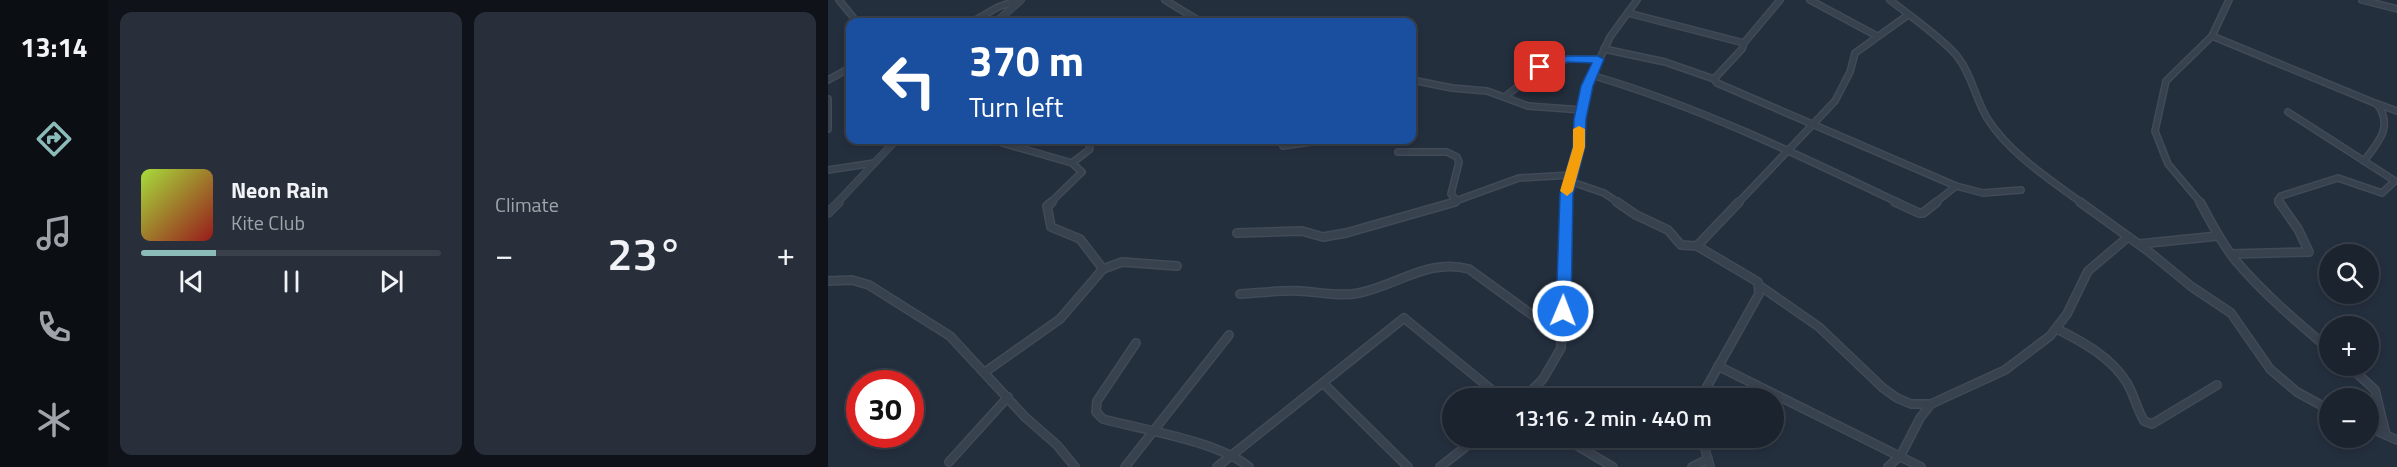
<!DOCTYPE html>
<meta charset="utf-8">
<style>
body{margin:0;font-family:"Titillium Web",sans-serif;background:#282f3a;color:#f1f3f6;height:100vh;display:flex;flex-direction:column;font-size:22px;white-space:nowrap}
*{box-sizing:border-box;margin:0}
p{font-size:20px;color:#a0a4aa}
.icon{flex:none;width:33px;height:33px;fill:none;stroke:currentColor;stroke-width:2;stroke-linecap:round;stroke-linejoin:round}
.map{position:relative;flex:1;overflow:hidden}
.sheet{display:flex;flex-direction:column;gap:12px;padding:12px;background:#0f1319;width:720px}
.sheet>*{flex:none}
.hud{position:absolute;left:18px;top:18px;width:570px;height:126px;border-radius:12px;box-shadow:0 3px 9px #0003,0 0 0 2px #39404a;background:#1a4fa0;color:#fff;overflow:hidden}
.buttons{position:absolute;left:1491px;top:244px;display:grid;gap:12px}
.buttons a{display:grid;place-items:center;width:60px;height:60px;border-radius:50%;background:#1b232e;box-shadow:0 3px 9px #0003,0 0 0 2px #39404a;font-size:30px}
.speed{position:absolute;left:18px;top:370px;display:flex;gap:12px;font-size:30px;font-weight:700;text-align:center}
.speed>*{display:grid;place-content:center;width:78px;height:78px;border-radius:50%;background:#1b232e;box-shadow:0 3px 9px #0003,0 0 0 2px #39404a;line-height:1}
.speed .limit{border:9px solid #d22;background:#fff;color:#111}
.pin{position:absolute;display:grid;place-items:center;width:51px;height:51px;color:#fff;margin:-26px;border-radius:12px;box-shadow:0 3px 9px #0006}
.me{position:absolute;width:66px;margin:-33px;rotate:1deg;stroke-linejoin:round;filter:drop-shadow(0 0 4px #0008)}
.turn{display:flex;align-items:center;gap:21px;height:126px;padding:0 24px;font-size:27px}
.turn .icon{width:78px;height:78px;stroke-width:2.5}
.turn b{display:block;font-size:42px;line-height:51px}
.big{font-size:45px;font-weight:600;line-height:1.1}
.sheet .widget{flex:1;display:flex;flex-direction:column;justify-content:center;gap:9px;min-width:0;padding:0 21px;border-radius:12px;background:#282f3a}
.song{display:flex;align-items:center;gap:18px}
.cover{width:72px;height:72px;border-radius:9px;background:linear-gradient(135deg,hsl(80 70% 55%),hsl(0 70% 35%))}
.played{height:6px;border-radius:3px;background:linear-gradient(90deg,#8bbbb9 25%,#39404a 25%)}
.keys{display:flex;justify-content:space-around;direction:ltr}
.heat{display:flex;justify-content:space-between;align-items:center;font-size:33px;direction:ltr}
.sheet .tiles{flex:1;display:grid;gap:12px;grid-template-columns:repeat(2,1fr)}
.trip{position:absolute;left:614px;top:388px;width:342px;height:60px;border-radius:30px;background:#1b232e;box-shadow:0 3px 9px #0003,0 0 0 2px #39404a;font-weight:600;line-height:60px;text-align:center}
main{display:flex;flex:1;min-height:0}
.menu{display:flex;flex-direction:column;width:108px;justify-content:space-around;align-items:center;background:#0b0e12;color:#a0a4aa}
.menu .icon{width:42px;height:42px}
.menu .active{color:#8bbbb9}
.menu b{font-size:27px;color:#f1f3f6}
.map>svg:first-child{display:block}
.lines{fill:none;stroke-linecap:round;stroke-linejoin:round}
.minor-far1-casing{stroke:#414a57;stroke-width:8}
.minor-casing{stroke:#414a57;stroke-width:10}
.tertiary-far1-casing{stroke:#414a57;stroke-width:8}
.tertiary-casing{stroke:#414a57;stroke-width:10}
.minor-far1{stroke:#38414e;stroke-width:5}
.minor{stroke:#38414e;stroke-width:7}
.tertiary-far1{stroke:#38414e;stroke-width:6}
.tertiary{stroke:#38414e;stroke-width:8}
.route{fill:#1a73e8;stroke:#114b97;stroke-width:1.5}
.slow{fill:#f59e0b}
</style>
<main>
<nav class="menu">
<b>13:14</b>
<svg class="icon active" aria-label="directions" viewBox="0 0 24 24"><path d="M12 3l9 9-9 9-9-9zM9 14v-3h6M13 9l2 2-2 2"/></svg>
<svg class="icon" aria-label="music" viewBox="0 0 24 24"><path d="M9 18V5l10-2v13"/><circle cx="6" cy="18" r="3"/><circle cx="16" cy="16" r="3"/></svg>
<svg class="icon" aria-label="phone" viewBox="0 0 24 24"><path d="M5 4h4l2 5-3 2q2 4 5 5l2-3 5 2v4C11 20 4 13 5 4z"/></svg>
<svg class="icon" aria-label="climate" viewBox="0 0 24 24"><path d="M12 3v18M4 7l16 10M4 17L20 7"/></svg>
</nav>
<section class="sheet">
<div class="tiles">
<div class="widget">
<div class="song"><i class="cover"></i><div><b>Neon Rain</b><p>Kite Club</p></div></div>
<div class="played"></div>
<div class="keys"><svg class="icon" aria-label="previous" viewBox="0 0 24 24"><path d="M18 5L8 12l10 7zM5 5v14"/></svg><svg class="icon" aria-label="pause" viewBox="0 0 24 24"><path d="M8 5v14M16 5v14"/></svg><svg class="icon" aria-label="next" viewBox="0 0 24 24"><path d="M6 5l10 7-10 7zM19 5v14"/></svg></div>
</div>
<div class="widget"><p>Climate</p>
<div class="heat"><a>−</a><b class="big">23°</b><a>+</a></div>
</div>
</div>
</section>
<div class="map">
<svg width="1569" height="467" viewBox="0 0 1569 467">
<rect width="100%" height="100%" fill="#242f3e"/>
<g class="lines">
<g class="minor-far1-casing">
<g id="minor-far1">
<path d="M11 0 29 22"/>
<path d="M337 0 373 22"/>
<path d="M982 0 1049 36"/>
<path d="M1062 0C1082 16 1113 37 1129 56 1144 75 1147 98 1159 118 1181 153 1221 179 1254 203"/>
<path d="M1534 0 1569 9"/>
<path d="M800 13 916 43 914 49 886 79 889 83 1128 186 1155 193 1193 190"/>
<path d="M144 22 170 7 190 0"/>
<path d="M1384 36 1549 104C1566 126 1550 143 1536 161"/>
<path d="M916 43 952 0"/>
<path d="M776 49 837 62 886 79"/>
<path d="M763 75C869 106 971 155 1071 203"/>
<path d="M0 80 22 68"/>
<path d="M584 80 624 88 659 91 700 106 754 110"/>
<path d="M678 96 718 64 740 59H770"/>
<path d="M0 99V129"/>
<path d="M1550 104 1569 111"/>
<path d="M164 140 244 163 254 172 222 203"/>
<path d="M455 146 498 140"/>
<path d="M570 152H619L629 157 631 162 623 194 629 201"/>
<path d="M244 163 262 149 260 140"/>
<path d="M0 170 46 163"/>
<path d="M741 181 776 193 791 203"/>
<path d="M622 203 691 178 743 175"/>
<path d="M738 203V194L751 147V126L759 86 782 37 809 0"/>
<path d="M910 203 1007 101 1022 72 1027 53 1080 15"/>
<path d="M1107 203 1128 186"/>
<path d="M1373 203 1340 164 1327 131 1338 81 1384 36 1401 0"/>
<path d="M1452 203 1450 200 1453 196 1510 178 1554 193 1567 181 1460 112"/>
</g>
</g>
<g class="minor-casing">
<g id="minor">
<path d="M224 202 219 206 223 227 252 239 275 269"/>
<path d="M789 202 808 215 840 230 853 245 869 246 930 282 931 294 872 399"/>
<path d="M1067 202 1091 213H1095L1109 202"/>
<path d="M1252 202 1320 251 1364 287 1403 313 1442 369 1469 392 1502 410"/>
<path d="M1372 202C1383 222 1393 243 1408 261 1436 294 1469 322 1502 350"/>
<path d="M409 233 474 231 495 237 518 233 627 202"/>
<path d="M1311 244 1390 236"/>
<path d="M869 246 911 202"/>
<path d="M1403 254 1481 252 1470 229 1451 202"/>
<path d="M0 281 24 280 41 285 122 336 197 417 229 445 247 467"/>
<path d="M932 286 991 327 1055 388 1069 398 1083 404H1103"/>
<path d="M412 294C432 293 452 290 472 291 491 292 512 297 531 293 570 285 600 258 641 269L733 336"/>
<path d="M1229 329C1255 342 1283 357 1299 383 1306 395 1309 409 1316 421L1324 424 1389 385"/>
<path d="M308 343 269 401 268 412 275 419C316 430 389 441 421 467"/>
<path d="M890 366 1093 467"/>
<path d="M1521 366 1547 390 1558 435"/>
<path d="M157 372 232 319 275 269 294 262 349 266"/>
<path d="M495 383 580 467"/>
<path d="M695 399 715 379 733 348 738 202"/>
<path d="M1540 427 1569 440"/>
<path d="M736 438 785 467"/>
<path d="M874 438 882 467"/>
<path d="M121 462 180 397"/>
<path d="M297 467 401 335"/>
<path d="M389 467 576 318 675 399"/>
<path d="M612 467 649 438"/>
<path d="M864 467 880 459"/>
<path d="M1060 467 1073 455 1092 418 1103 404 1177 370 1222 336 1239 314 1260 271 1300 237"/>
</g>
</g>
<g class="tertiary-far1-casing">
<g id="tertiary-far1">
<path d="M168 22 193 0"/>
<path d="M9 203 68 140"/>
</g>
</g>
<g class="tertiary-casing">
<path id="tertiary" d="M0 213 11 202"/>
</g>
<use href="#minor-far1" class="minor-far1"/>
<use href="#minor" class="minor"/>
<use href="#tertiary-far1" class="tertiary-far1"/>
<use href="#tertiary" class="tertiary"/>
</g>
<path class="route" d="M740 56H770L776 59 765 86 758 119 757 147 745 194 743 311 741 315H730L728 311 732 194 745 147 746 119 753 86 764 63 740 62 712 71 706 67 714 61Z"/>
<path class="slow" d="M751 126 757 129V147L745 191 739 196 732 191 745 147V129Z"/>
</svg>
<div class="buttons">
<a><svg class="icon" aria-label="search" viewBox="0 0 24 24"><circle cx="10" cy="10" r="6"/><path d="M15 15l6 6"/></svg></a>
<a>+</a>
<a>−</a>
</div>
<div class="speed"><div class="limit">30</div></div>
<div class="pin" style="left:712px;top:67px;background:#d93025"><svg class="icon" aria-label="arrive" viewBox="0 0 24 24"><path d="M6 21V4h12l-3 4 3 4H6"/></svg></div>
<svg class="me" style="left:735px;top:311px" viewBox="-20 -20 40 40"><circle r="17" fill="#1a73e8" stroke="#fff" stroke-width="3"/><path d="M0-11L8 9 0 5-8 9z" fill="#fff"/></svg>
<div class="trip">13:16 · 2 min · 440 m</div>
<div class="hud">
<div class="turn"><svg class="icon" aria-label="left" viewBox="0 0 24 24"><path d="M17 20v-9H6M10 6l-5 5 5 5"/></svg><div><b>370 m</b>Turn left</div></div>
</div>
</div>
</main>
